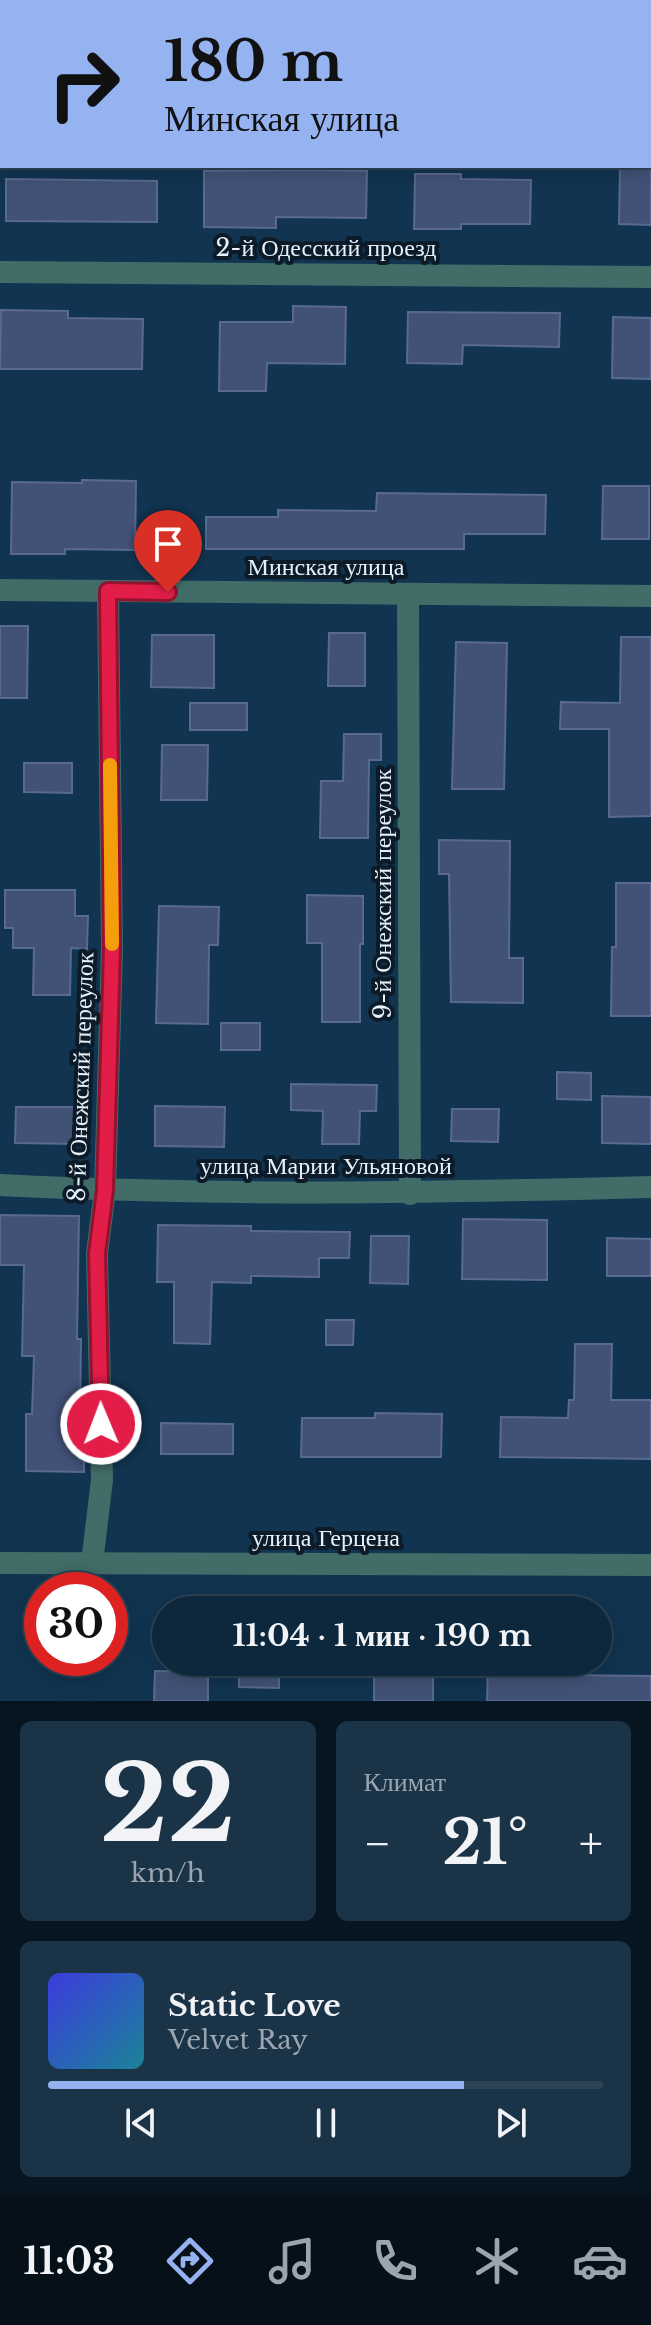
<!DOCTYPE html>
<html lang="ru">
<meta charset="utf-8">
<style>
body{margin:0;font-family:"Libre Baskerville",serif;background:#1b3347;color:#f1f3f6;height:100vh;display:flex;flex-direction:column;font-size:30px;white-space:nowrap}
*{box-sizing:border-box;margin:0}
p{font-size:26px;color:#9aa5af}
.icon{flex:none;width:44px;height:44px;fill:none;stroke:currentColor;stroke-width:2;stroke-linecap:round;stroke-linejoin:round}
.map{position:relative;height:1701px;overflow:hidden}
.drawer{display:flex;flex-direction:column;gap:20px;padding:20px;background:#071521;flex:1}
.drawer>*{flex:none}
.top-card{position:absolute;left:0px;top:0px;width:652px;height:168px;box-shadow:0 4px 20px #0003,0 0 0 2px #2d4456;background:#95b2f1;color:#111;overflow:hidden}
.speed{position:absolute;left:24px;top:1572px;display:flex;gap:16px;font-size:40px;font-weight:700;text-align:center}
.speed>*{display:grid;place-content:center;width:104px;height:104px;border-radius:50%;background:#0d273c;box-shadow:0 4px 20px #0003,0 0 0 2px #2d4456;line-height:1}
.speed .limit{border:12px solid #d22;background:#fff;color:#111}
.pin{position:absolute;display:grid;place-items:center;width:68px;height:68px;color:#fff;margin:-82px -34px;border-radius:50% 50% 50% 0;rotate:-45deg;box-shadow:0 0 8px #0007}
.pin .icon{rotate:45deg}
.me{position:absolute;width:88px;margin:-44px;rotate:359deg;stroke-linejoin:round;filter:drop-shadow(0 0 6px #0008)}
.turn{display:flex;align-items:center;gap:28px;height:168px;padding:0 32px;font-size:36px}
.turn .icon{width:104px;height:104px;stroke-width:2.5}
.turn b{display:block;font-size:56px;line-height:68px}
.big{font-size:60px;font-weight:700;line-height:1.1}
.drawer .card{flex:1;display:flex;flex-direction:column;justify-content:center;gap:12px;min-width:0;padding:0 28px;border-radius:12px;background:#1b3347}
.drawer .dial{align-items:center;gap:0}
.dial b{font-size:104px;line-height:1}
.song{display:flex;align-items:center;gap:24px}
.cover{width:96px;height:96px;border-radius:12px;background:linear-gradient(135deg,hsl(240 70% 55%),hsl(190 70% 35%))}
.played{height:8px;border-radius:4px;background:linear-gradient(90deg,#95b2f1 75%,#2d4456 75%)}
.keys{display:flex;justify-content:space-around;direction:ltr}
.heat{display:flex;justify-content:space-between;align-items:center;font-size:44px;direction:ltr}
.drawer .tiles{flex:1;display:grid;gap:20px;grid-template-columns:1fr 1fr}
.card:last-child{grid-column:span 2}
.trip{position:absolute;left:152px;top:1596px;width:460px;height:80px;border-radius:40px;background:#0d273c;box-shadow:0 4px 20px #0003,0 0 0 2px #2d4456;font-weight:700;line-height:80px;text-align:center}
.menu{display:flex;height:128px;justify-content:space-around;align-items:center;background:#051018;color:#9aa5af}
.menu .icon{width:56px;height:56px}
.menu .current{color:#95b2f1}
.menu b{font-size:36px;color:#f1f3f6}
.map>svg:first-child{display:block}
.building{fill:#425277;stroke:#596990;stroke-width:2}
.lines{fill:none;stroke-linecap:round;stroke-linejoin:round}
.minor{stroke:#416c67;stroke-width:22}
.tertiary{stroke:#416c67;stroke-width:22}
.route-casing{stroke:#92132f;stroke-width:20}
.route{stroke:#e11d48;stroke-width:14}
.slow{stroke:#f59e0b;stroke-width:14}
.labels{text-anchor:middle;stroke-width:8;stroke-linejoin:round;paint-order:stroke}
.street-label{font-size:24px;fill:#e5f1fc;stroke:#0c1b27}
</style>
<div class="map">
<svg width="651" height="1701" viewBox="0 0 651 1701">
<rect width="100%" height="100%" fill="#113450"/>
<g class="building">
<path d="M620 166H651V225L619 224Z"/>
<path d="M313 170 367 171 366 218 276 217V228L204 227V171Z"/>
<path d="M415 174H461V179L531 180 530 224H461V229H414Z"/>
<path d="M6 179 157 181V222L6 221Z"/>
<path d="M293 306 346 307 345 364 267 363 266 391H219L220 322H293Z"/>
<path d="M1 310 68 311V318L143 319 142 369H0Z"/>
<path d="M408 312 560 313 559 347 463 345 462 364 407 363Z"/>
<path d="M613 317 651 318V379L612 378Z"/>
<path d="M82 480 136 481 135 550 65 549V554H11L12 482 82 483Z"/>
<path d="M603 486H649V539H602Z"/>
<path d="M377 493 546 495 545 534H464V549H206V517H278V510L376 511Z"/>
<path d="M0 626H28L27 698H0Z"/>
<path d="M329 633H365V686H328Z"/>
<path d="M152 635H214V688L151 687Z"/>
<path d="M621 637H651V816L609 817V729H560L561 702 620 703Z"/>
<path d="M456 642 507 643 504 789H452Z"/>
<rect x="190" y="703" width="57" height="27"/>
<path d="M344 734H381V760H369L368 838H320L321 781H343Z"/>
<path d="M162 745H208L207 800H161Z"/>
<path d="M24 763H72V793L24 792Z"/>
<path d="M439 840 510 841 509 958H523V1003L451 1002 449 874H439Z"/>
<path d="M616 883H651V1016H611L612 947H616Z"/>
<path d="M5 890H75V916H88L87 949 71 948 70 995H33L34 948H13V928H5Z"/>
<path d="M307 895 363 896V944H360V1022H322V943H307Z"/>
<path d="M159 906 219 907 218 945H209L208 1024 156 1023Z"/>
<rect x="221" y="1023" width="39" height="27"/>
<path d="M557 1072 591 1073V1100L557 1099Z"/>
<path d="M291 1084 377 1085 376 1111H360L359 1144H322L323 1111 291 1110Z"/>
<path d="M602 1096 651 1097V1144L602 1143Z"/>
<path d="M155 1106 225 1107 224 1147 155 1146Z"/>
<path d="M16 1107H76V1144L15 1143Z"/>
<path d="M452 1109H499L498 1142 451 1141Z"/>
<path d="M0 1215 79 1216 77 1339H81L80 1415H84V1472L26 1471V1414H32L34 1356H22L24 1265H0Z"/>
<path d="M463 1219 547 1220V1280L462 1279Z"/>
<path d="M158 1225 251 1226V1231L350 1232 349 1258H319V1277L251 1276V1283L212 1282 210 1344 174 1343V1282H157Z"/>
<path d="M371 1236H409L408 1284 370 1283Z"/>
<path d="M607 1238 651 1239V1276H607Z"/>
<path d="M326 1320H354L353 1345H326Z"/>
<path d="M575 1344H612L611 1400H651V1459L500 1457 501 1417 568 1418 569 1400H574Z"/>
<path d="M375 1413 442 1414 441 1457H301L302 1418H375Z"/>
<path d="M161 1423 233 1424V1454H161Z"/>
<path d="M239 1662H279V1688L239 1687Z"/>
<path d="M488 1662H562V1675L651 1676V1701H487Z"/>
<path d="M155 1671 208 1672V1701H154Z"/>
<rect x="374" y="1671" width="59" height="30"/>
</g>
<g class="lines">
<g class="minor">
<path d="M0 272 651 277"/>
<path d="M0 590 651 596"/>
<path d="M408 594 410 1194"/>
<path d="M0 1185C217 1196 434 1193 651 1187"/>
<path d="M92 1563 102 1480 97 1254 105 1190 112 949 108 591"/>
</g>
<path class="tertiary" d="M0 1563 651 1565"/>
</g>
<g class="lines">
<g class="route-casing">
<path id="route" d="M101 1424 97 1254 105 1190 112 949 108 591 168 592"/>
</g>
<use href="#route" class="route"/>
<path class="slow" d="M110 765 112 944"/>
</g>
<g class="labels">
<g class="street-label">
<text x="326" y="256">2-й Одесский проезд</text>
<text x="326" y="575">Минская улица</text>
<text transform="translate(383 894) rotate(-90)" y="8">9-й Онежский переулок</text>
<text transform="translate(81 1077) rotate(-88)" y="8">8-й Онежский переулок</text>
<text x="326" y="1174">улица Марии Ульяновой</text>
<text x="326" y="1546">улица Герцена</text>
</g>
</g>
</svg>
<div class="speed"><div class="limit">30</div></div>
<div class="pin" style="left:168px;top:592px;background:#d93025"><svg class="icon" aria-label="arrive" viewBox="0 0 24 24"><path d="M6 21V4h12l-3 4 3 4H6"/></svg></div>
<svg class="me" style="left:101px;top:1424px" viewBox="-20 -20 40 40"><circle r="17" fill="#e11d48" stroke="#fff" stroke-width="3"/><path d="M0-11L8 9 0 5-8 9z" fill="#fff"/></svg>
<div class="trip">11:04 · 1 мин · 190 m</div>
<div class="top-card">
<div class="turn"><svg class="icon" aria-label="right" viewBox="0 0 24 24"><path d="M7 20v-9h11M14 6l5 5-5 5"/></svg><div><b>180 m</b>Минская улица</div></div>
</div>
</div>
<section class="drawer">
<div class="tiles">
<div class="card dial"><b>22</b><p>km/h</p></div>
<div class="card"><p>Климат</p>
<div class="heat"><a>−</a><b class="big">21°</b><a>+</a></div>
</div>
<div class="card">
<div class="song"><i class="cover"></i><div><b>Static Love</b><p>Velvet Ray</p></div></div>
<div class="played"></div>
<div class="keys"><svg class="icon" aria-label="previous" viewBox="0 0 24 24"><path d="M18 5L8 12l10 7zM5 5v14"/></svg><svg class="icon" aria-label="pause" viewBox="0 0 24 24"><path d="M8 5v14M16 5v14"/></svg><svg class="icon" aria-label="next" viewBox="0 0 24 24"><path d="M6 5l10 7-10 7zM19 5v14"/></svg></div>
</div>
</div>
</section>
<nav class="menu">
<b>11:03</b>
<svg class="icon current" aria-label="directions" viewBox="0 0 24 24"><path d="M12 3l9 9-9 9-9-9zM9 14v-3h6M13 9l2 2-2 2"/></svg>
<svg class="icon" aria-label="music" viewBox="0 0 24 24"><path d="M9 18V5l10-2v13"/><circle cx="6" cy="18" r="3"/><circle cx="16" cy="16" r="3"/></svg>
<svg class="icon" aria-label="phone" viewBox="0 0 24 24"><path d="M5 4h4l2 5-3 2q2 4 5 5l2-3 5 2v4C11 20 4 13 5 4z"/></svg>
<svg class="icon" aria-label="climate" viewBox="0 0 24 24"><path d="M12 3v18M4 7l16 10M4 17L20 7"/></svg>
<svg class="icon" aria-label="car" viewBox="0 0 24 24"><path d="M5 17H2v-5l4-1 3-4h7l3 4 3 1v5h-3M9 17h6M6 11h13"/><circle cx="7" cy="17" r="2"/><circle cx="17" cy="17" r="2"/></svg>
</nav>
